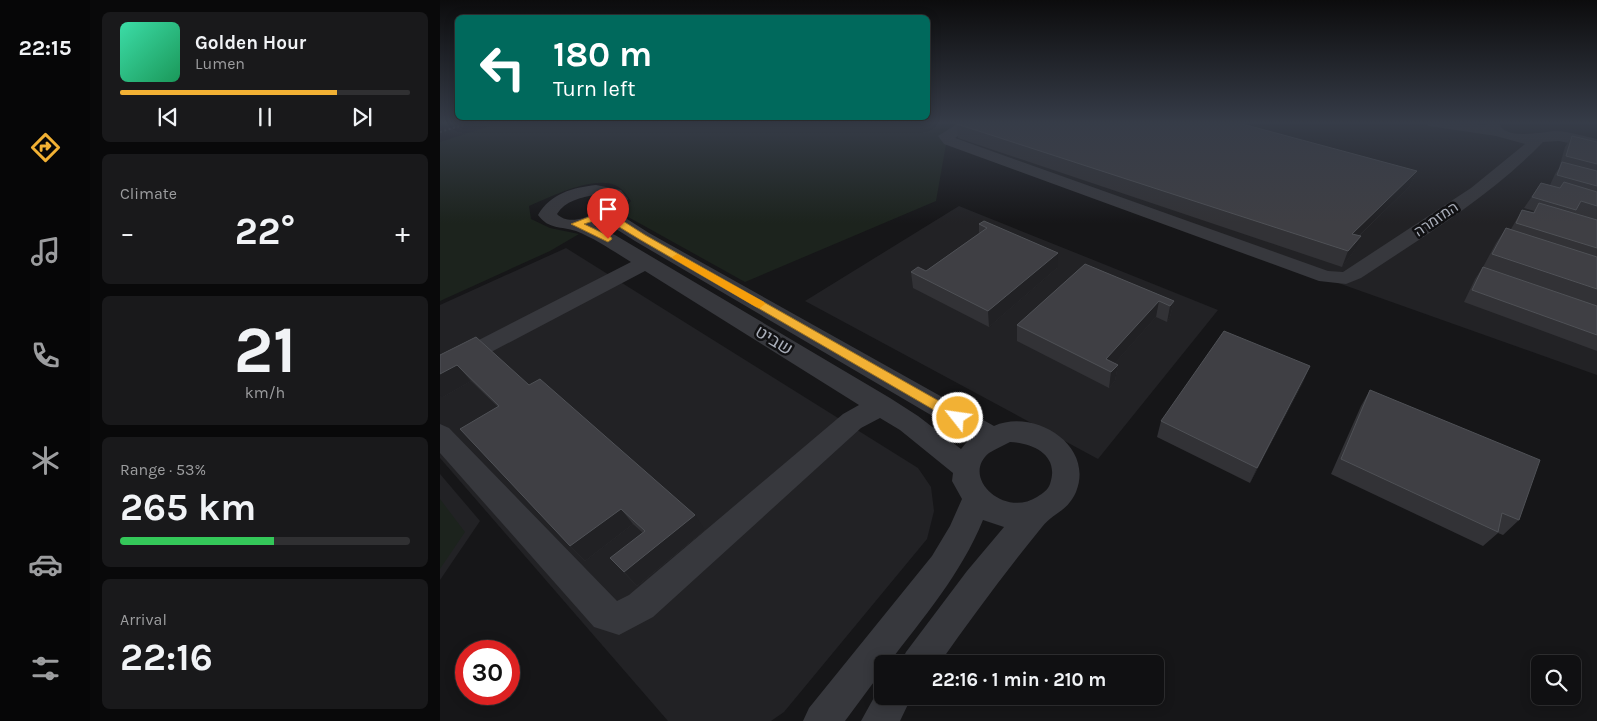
<!DOCTYPE html>
<meta charset="utf-8">
<style>
body{margin:0;font-family:Karla,Heebo,sans-serif;background:#19191b;color:#f1f3f6;height:100vh;display:flex;flex-direction:column;font-size:19px;white-space:nowrap}
*{box-sizing:border-box;margin:0}
p{font-size:16px;color:#9c9d9f}
.icon{flex:none;width:28px;height:28px;fill:none;stroke:currentColor;stroke-width:2;stroke-linecap:round;stroke-linejoin:round}
.map{position:relative;flex:1;overflow:hidden}
.sheet{display:flex;flex-direction:column;gap:12px;padding:12px;background:#09090a;width:350px}
.sheet>*{flex:none}
.top-card{position:absolute;left:15px;top:15px;width:475px;height:105px;border-radius:8px;box-shadow:0 2px 12px #0003,0 0 0 1px #303032;background:#00695c;color:#fff;overflow:hidden}
.fabs{position:absolute;left:1091px;top:655px;display:grid;gap:10px}
.fabs a{display:grid;place-items:center;width:50px;height:50px;border-radius:8px;background:#101012;box-shadow:0 2px 12px #0003,0 0 0 1px #303032;font-size:25px}
.speed{position:absolute;left:15px;top:640px;display:flex;gap:10px;font-size:25px;font-weight:700;text-align:center}
.speed>*{display:grid;place-content:center;width:65px;height:65px;border-radius:50%;background:#101012;box-shadow:0 2px 12px #0003,0 0 0 1px #303032;line-height:1}
.speed .limit{border:8px solid #d22;background:#fff;color:#111}
.pin{position:absolute;display:grid;place-items:center;width:42px;height:42px;color:#fff;margin:-51px -21px;border-radius:50% 50% 50% 0;rotate:-45deg;box-shadow:0 0 5px #0007}
.pin .icon{rotate:45deg}
.me{position:absolute;width:55px;margin:-28px;rotate:300deg;stroke-linejoin:round;filter:drop-shadow(0 0 4px #0008)}
.turn{display:flex;align-items:center;gap:18px;height:105px;padding:0 15px;font-size:22px}
.turn .icon{width:65px;height:65px;stroke-width:2.5}
.turn b{display:block;font-size:35px;line-height:42px}
.big{font-size:38px;font-weight:700;line-height:1.1}
.sheet .tile{flex:1;display:flex;flex-direction:column;justify-content:center;gap:8px;min-width:0;padding:0 18px;border-radius:8px;background:#19191b}
.sheet .dial{align-items:center;gap:0}
.dial b{font-size:65px;line-height:1}
.song{display:flex;align-items:center;gap:15px}
.cover{width:60px;height:60px;border-radius:8px;background:linear-gradient(135deg,hsl(160 70% 55%),hsl(150 70% 35%))}
.played{height:5px;border-radius:2px;background:linear-gradient(90deg,#f2b134 75%,#303032 75%)}
.keys{display:flex;justify-content:space-around;direction:ltr}
.heat{display:flex;justify-content:space-between;align-items:center;font-size:28px;direction:ltr}
.charge{height:8px;border-radius:4px;background:linear-gradient(90deg,#34c759 53%,#303032 0)}
.trip{position:absolute;left:434px;top:655px;width:290px;height:50px;border-radius:8px;background:#101012;box-shadow:0 2px 12px #0003,0 0 0 1px #303032;font-weight:700;line-height:50px;text-align:center}
main{display:flex;flex:1;min-height:0}
.menu{display:flex;flex-direction:column;width:90px;justify-content:space-around;align-items:center;background:#060607;color:#9c9d9f}
.menu .icon{width:35px;height:35px}
.menu .current{color:#f2b134}
.menu b{font-size:22px;color:#f1f3f6}
.map>svg:first-child{display:block}
.built{fill:#222225}
.green{fill:#1c231d}
.lines{fill:none;stroke-linecap:round;stroke-linejoin:round}
.path{stroke:#3d3f44;stroke-width:2;stroke-dasharray:2 2.5;stroke-linecap:butt}
.minor{fill:#37383d;fill-rule:evenodd}
.wall{fill:#323236}
.shaded-wall{fill:#212124}
.building{fill:#3f3f44;stroke:#4f5156}
.route{fill:#f2b134;stroke:#9d7322}
.slow{fill:#f59e0b}
.labels{text-anchor:middle;stroke-width:5;stroke-linejoin:round;paint-order:stroke}
.far-street-label{font-size:15px;fill:#a8adb8;stroke:#111113}
.street-label{font-size:18px;fill:#a8adb8;stroke:#111113}
</style>
<main>
<nav class="menu">
<b>22:15</b>
<svg class="icon current" aria-label="directions" viewBox="0 0 24 24"><path d="M12 3l9 9-9 9-9-9zM9 14v-3h6M13 9l2 2-2 2"/></svg>
<svg class="icon" aria-label="music" viewBox="0 0 24 24"><path d="M9 18V5l10-2v13"/><circle cx="6" cy="18" r="3"/><circle cx="16" cy="16" r="3"/></svg>
<svg class="icon" aria-label="phone" viewBox="0 0 24 24"><path d="M5 4h4l2 5-3 2q2 4 5 5l2-3 5 2v4C11 20 4 13 5 4z"/></svg>
<svg class="icon" aria-label="climate" viewBox="0 0 24 24"><path d="M12 3v18M4 7l16 10M4 17L20 7"/></svg>
<svg class="icon" aria-label="car" viewBox="0 0 24 24"><path d="M5 17H2v-5l4-1 3-4h7l3 4 3 1v5h-3M9 17h6M6 11h13"/><circle cx="7" cy="17" r="2"/><circle cx="17" cy="17" r="2"/></svg>
<svg class="icon" aria-label="filters" viewBox="0 0 24 24"><path d="M4 7h16M4 17h16"/><circle cx="9" cy="7" r="2"/><circle cx="15" cy="17" r="2"/></svg>
</nav>
<section class="sheet">
<div class="tile">
<div class="song"><i class="cover"></i><div><b>Golden Hour</b><p>Lumen</p></div></div>
<div class="played"></div>
<div class="keys"><svg class="icon" aria-label="previous" viewBox="0 0 24 24"><path d="M18 5L8 12l10 7zM5 5v14"/></svg><svg class="icon" aria-label="pause" viewBox="0 0 24 24"><path d="M8 5v14M16 5v14"/></svg><svg class="icon" aria-label="next" viewBox="0 0 24 24"><path d="M6 5l10 7-10 7zM19 5v14"/></svg></div>
</div>
<div class="tile"><p>Climate</p>
<div class="heat"><a>−</a><b class="big">22°</b><a>+</a></div>
</div>
<div class="tile dial"><b>21</b><p>km/h</p></div>
<div class="tile"><p>Range · 53%</p><b class="big">265 km</b><div class="charge"></div></div>
<div class="tile"><p>Arrival</p><b class="big">22:16</b></div>
</section>
<div class="map">
<svg width="1157" height="721" viewBox="0 0 1157 721">
<rect width="100%" height="100%" fill="#161618"/>
<g class="built">
<path d="M516 122H1157V375L490 138Z"/>
<path d="M519 206 778 310 658 459 365 301Z"/>
<path d="M126 248 478 468 491 487 494 511 487 539 344 712 331 721H228L0 458V305Z"/>
<path d="M0 474 40 521 0 580Z"/>
</g>
<g class="green">
<path d="M62 122H510L496 201 305 282 181 213 191 201C186 195 182 188 175 185 151 176 111 197 89 206L91 219 110 228 139 234 110 251 0 301V142Z"/>
<path d="M0 499 25 532 0 569Z"/>
</g>
<g class="lines">
<path class="path" d="M0 132 33 122"/>
<g class="minor">
<path d="M520 122H538L515 138 888 271 903 272 1031 188 1085 144 1056 136 989 126 982 122H1019L1045 125V122H1059C1063 141 1101 132 1114 131 1128 131 1143 136 1157 139V149L1119 141 1103 142C1050 197 984 236 921 278L906 284 879 281 504 144 498 136Z"/>
<path d="M156 185 181 190 188 199 180 212 187 219 209 233 554 426C594 408 655 445 636 492 627 512 614 512 602 527 566 571 532 617 499 664H460L466 652 527 571 564 527 543 520C521 574 483 618 448 664H442V671L405 721H363L369 708 492 556 510 526 522 499 512 481 513 473 460 430 440 418 421 428 213 617 179 635 154 627 0 453V424L9 428 177 601 189 595 403 414 419 405 205 271 0 379V360L191 262C173 251 156 239 136 231 121 226 109 230 98 215 111 193 132 188 156 185ZM156 195 170 199C162 214 130 228 117 214 125 201 141 197 156 195ZM168 220 173 227 195 241 530 438 521 449 478 416 450 398 175 235 154 226ZM570 442C593 443 620 455 610 484 608 490 603 493 597 497 564 518 520 477 549 453 555 449 563 446 570 442Z"/>
<path d="M442 683V696H472L460 721H421Z"/>
</g>
</g>
<g class="wall">
<path d="M517 124 977 171 970 186 919 236 914 251 902 267 518 138Z"/>
<path d="M1132 136 1157 142V351L1024 302 1035 279 1043 267 1056 243 1066 228 1071 229 1082 210 1093 213 1094 211 1084 208 1101 183 1110 185 1115 174 1119 168 1125 147Z"/>
<path d="M544 221 617 268 549 327 473 288 471 272 486 271 539 233V224Z"/>
<path d="M645 264 734 301 730 317 727 322 716 317 675 363 678 365 675 381 669 388 577 341V325Z"/>
<path d="M0 355 89 385 265 530 197 586 170 558 203 533 193 524 145 561 130 546 58 407 31 381 3 397Z"/>
<path d="M870 366 863 382 810 483 717 437 721 421Z"/>
<path d="M930 390 1079 520 1063 535 1058 533 1043 546 891 474 921 406Z"/>
</g>
<g class="shaded-wall">
<path d="M977 171 970 186 905 249 912 234Z"/>
<path d="M921 236 914 251 902 267 908 251Z"/>
<path d="M618 253 617 268 549 327 548 311Z"/>
<path d="M719 301 716 317 668 371 666 359Z"/>
<path d="M734 301 730 317 727 322 730 306Z"/>
<path d="M17 365 31 381 3 397 0 395V374Z"/>
<path d="M678 365 675 381 669 388 671 372Z"/>
<path d="M870 366 863 382 810 483 817 468Z"/>
<path d="M181 509 193 524 145 561 130 546Z"/>
<path d="M255 515 265 530 197 586 184 572Z"/>
</g>
<g class="building">
<path d="M522 122H795L977 171 912 234 921 236 908 251 517 124Z"/>
<path d="M1132 136 1157 142V164L1126 156Z"/>
<path d="M1122 162 1157 171V186L1117 175Z"/>
<path d="M1124 182 1157 192V206L1141 201 1136 210 1092 197 1101 183 1120 188Z"/>
<path d="M1099 203 1157 220V248L1076 223 1082 210 1094 213Z"/>
<path d="M544 221 618 253 548 311 471 272 478 267 486 271 547 228 539 224Z"/>
<path d="M1066 228 1157 257V289L1052 254Z"/>
<path d="M645 264 734 301 730 306 719 301 666 359 678 365 671 372 577 325Z"/>
<path d="M1043 267 1157 306V335L1032 290Z"/>
<path d="M784 331 870 366 817 468 721 421Z"/>
<path d="M36 337 89 385 100 379 255 515 184 572 170 558 205 531 181 509 130 546 20 429 59 406 17 365 0 374V355Z"/>
<path d="M930 390 1100 460 1079 520 1062 513 1058 532 901 459Z"/>
</g>
<linearGradient id="sky" x2="0" y2="1"><stop stop-color="#0c0c0d"/><stop offset="0.55" stop-color="#363c48"/><stop offset="1" stop-color="#363c48" stop-opacity="0"/></linearGradient>
<rect width="1157" height="223" fill="url(#sky)"/>
<path class="route" d="M167 210H173L183 221 205 235 522 414 524 418 522 421H513L199 239 176 225 169 216 144 224 171 237 172 239 168 242 131 224Z"/>
<path class="slow" d="M237 254 324 302 325 304 320 308 316 307 234 259 232 257Z"/>
<g class="labels">
<g class="far-street-label">
<text transform="translate(996 219) rotate(-34)" y="5">המזמרה</text>
</g>
<g class="street-label">
<text transform="translate(334 340) rotate(31)" y="6">שביט</text>
</g>
</g>
</svg>
<div class="fabs">
<a><svg class="icon" aria-label="search" viewBox="0 0 24 24"><circle cx="10" cy="10" r="6"/><path d="M15 15l6 6"/></svg></a>
</div>
<div class="speed"><div class="limit">30</div></div>
<div class="pin" style="left:168px;top:239px;background:#d93025"><svg class="icon" aria-label="arrive" viewBox="0 0 24 24"><path d="M6 21V4h12l-3 4 3 4H6"/></svg></div>
<svg class="me" style="left:518px;top:418px" viewBox="-20 -20 40 40"><circle r="17" fill="#f2b134" stroke="#fff" stroke-width="3"/><path d="M0-11L8 9 0 5-8 9z" fill="#fff"/></svg>
<div class="trip">22:16 · 1 min · 210 m</div>
<div class="top-card">
<div class="turn"><svg class="icon" aria-label="left" viewBox="0 0 24 24"><path d="M17 20v-9H6M10 6l-5 5 5 5"/></svg><div><b>180 m</b>Turn left</div></div>
</div>
</div>
</main>
